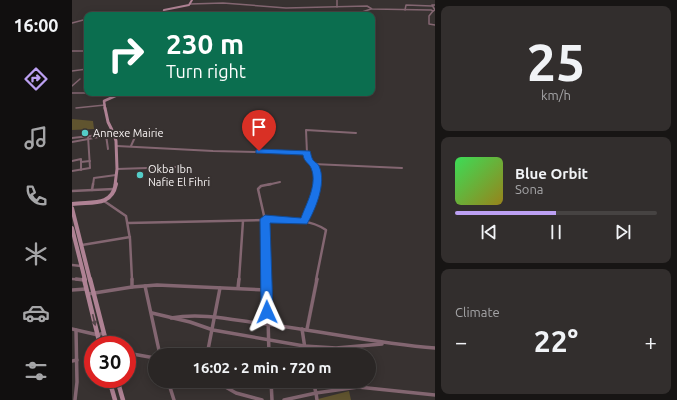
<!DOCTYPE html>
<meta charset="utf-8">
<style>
body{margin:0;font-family:Ubuntu,sans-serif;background:#322e2d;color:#f1f3f6;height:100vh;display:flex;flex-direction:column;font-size:15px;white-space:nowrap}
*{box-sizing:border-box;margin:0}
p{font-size:13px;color:#a5a5a7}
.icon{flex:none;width:22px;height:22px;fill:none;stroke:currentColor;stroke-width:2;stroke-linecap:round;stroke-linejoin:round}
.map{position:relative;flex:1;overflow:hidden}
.drawer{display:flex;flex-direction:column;gap:6px;padding:6px;background:#171514;width:242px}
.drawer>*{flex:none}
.banner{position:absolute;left:12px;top:12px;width:291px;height:84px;border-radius:8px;box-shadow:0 2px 10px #0003,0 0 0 1px #464342;background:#0b6e4f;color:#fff;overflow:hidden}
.speed{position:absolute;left:12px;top:336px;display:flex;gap:8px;font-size:20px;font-weight:700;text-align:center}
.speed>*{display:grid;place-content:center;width:52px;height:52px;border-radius:50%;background:#2a2625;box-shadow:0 2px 10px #0003,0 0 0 1px #464342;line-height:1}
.speed .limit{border:6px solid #d22;background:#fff;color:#111}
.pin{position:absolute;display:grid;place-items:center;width:34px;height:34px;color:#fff;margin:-41px -17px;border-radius:50% 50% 50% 0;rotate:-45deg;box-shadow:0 0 4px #0007}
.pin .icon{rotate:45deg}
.me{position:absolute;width:44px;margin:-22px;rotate:359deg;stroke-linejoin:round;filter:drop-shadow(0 0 3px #0008)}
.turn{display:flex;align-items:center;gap:14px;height:84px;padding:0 16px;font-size:18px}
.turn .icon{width:52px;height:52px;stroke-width:2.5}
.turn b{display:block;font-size:28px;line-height:34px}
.big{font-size:30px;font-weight:700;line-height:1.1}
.drawer .widget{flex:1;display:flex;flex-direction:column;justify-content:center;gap:6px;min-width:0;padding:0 14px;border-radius:8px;background:#322e2d}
.drawer .dial{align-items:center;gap:0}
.dial b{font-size:52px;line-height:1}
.song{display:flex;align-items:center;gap:12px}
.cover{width:48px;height:48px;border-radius:6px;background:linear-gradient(135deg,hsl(130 70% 55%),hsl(50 70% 35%))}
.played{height:4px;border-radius:2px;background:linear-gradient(90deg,#bca0f2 50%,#464342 50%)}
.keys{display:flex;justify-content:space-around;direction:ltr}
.heat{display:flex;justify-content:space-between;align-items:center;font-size:22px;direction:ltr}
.trip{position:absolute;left:76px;top:348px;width:228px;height:40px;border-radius:20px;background:#2a2625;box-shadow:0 2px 10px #0003,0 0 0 1px #464342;font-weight:700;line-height:40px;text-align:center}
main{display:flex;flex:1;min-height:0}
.dock{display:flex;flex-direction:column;width:72px;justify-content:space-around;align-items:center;background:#110f0f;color:#a5a5a7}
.dock .icon{width:28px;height:28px}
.dock .current{color:#bca0f2}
.dock b{font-size:18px;color:#f1f3f6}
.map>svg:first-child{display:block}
.green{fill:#60542f}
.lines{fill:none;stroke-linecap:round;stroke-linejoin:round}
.street-far3{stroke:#836671;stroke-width:1.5}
.street-far2{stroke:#836671;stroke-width:2}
.street-far1{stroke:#836671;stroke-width:2.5}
.street{stroke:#836671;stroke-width:3.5}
.secondary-far4{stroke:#af8294;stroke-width:2}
.secondary-far3{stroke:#af8294;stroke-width:2.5}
.secondary-far2{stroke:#af8294;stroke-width:3}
.secondary-far1{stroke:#af8294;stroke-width:4}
.secondary{stroke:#af8294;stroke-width:4.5}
.oneway{fill:#56464a}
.route{fill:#1a73e8;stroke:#114b97}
.poi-dot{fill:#54cdc8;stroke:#383231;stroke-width:1.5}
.labels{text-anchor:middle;stroke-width:4;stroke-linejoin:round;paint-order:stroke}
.poi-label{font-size:11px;fill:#f6f2f2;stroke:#383231;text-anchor:start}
</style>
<main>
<nav class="dock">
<b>16:00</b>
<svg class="icon current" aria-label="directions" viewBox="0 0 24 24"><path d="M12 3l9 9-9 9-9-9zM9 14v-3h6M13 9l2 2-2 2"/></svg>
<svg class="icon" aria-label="music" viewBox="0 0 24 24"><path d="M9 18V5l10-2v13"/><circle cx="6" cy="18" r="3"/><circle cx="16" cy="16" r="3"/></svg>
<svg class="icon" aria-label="phone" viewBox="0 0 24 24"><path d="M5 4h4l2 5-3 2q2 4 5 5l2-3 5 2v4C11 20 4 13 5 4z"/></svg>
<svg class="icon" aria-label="climate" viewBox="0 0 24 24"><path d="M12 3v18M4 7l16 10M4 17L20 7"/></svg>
<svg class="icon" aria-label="car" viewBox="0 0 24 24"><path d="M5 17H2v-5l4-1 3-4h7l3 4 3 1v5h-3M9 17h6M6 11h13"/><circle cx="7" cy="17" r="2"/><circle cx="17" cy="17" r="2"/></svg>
<svg class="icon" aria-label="filters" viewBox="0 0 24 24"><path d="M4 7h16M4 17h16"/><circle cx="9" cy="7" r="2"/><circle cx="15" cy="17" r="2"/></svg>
</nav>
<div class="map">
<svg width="363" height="400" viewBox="0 0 363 400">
<rect width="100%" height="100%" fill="#383231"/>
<g class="green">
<path d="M0 119 21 121 22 129 0 130Z"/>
<path d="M277 391 279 400H246V399Z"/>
</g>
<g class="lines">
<g class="street-far3">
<path d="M265 0V7"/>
<path d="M118 4 151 3 214 8 295 6 300 9 359 10 361 11 357 16V24L363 25"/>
<path d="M333 10 334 5 360 6"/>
<path d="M361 11 363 10 360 5H363"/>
<path d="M290 14V12L299 9"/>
<path d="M55 15 91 13"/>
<path d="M0 23 15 19"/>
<path d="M0 51H15"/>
<path d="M0 71 15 69"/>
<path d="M0 86 8 79"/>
<path d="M0 93H25"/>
<path d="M42 93H50"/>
<path d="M4 108 33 105"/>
</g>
<g class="street-far2">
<path d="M34 135 36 149"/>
<path d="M0 138 27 135"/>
<path d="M0 142 43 134"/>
<path d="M45 146 141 151 235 153 236 160 244 167V185"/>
<path d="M59 146 63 137"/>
<path d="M235 153 234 130 284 133"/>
<path d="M0 161 9 159V170"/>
<path d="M9 162 18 161"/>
<path d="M241 164 330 168"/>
<path d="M45 169 105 167"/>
<path d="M0 171 18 168 16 136"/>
<path d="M21 185 22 178 44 175"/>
<path d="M195 185 208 182"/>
</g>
<g class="street-far1">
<path d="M20 190 21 184"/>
<path d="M0 191 42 189"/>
<path d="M32 201 54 216 58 239 60 280"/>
<path d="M193 219C213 220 237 218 254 230L244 280"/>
<path d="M232 222 240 202 244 184"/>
<path d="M56 223 193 220"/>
<path d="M10 245 58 237"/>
<path d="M0 265 9 266"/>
<path d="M0 279 12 280"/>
<path d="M167 280 171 221"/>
<path d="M195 280 193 220 186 189 189 186 199 184"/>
</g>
<g class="street">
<path d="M4 279 12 280"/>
<path d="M60 279V287"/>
<path d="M195 279 197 355"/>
<path d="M73 286 88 355"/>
<path d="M166 288 167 279"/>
<path d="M0 290 14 289"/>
<path d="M16 294 60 287 85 285 195 290"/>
<path d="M80 313 118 322 141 330 232 346 264 348 310 344"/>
<path d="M99 318C125 313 152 318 178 322 240 329 301 343 363 348"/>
<path d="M0 329 26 335 31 333"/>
<path d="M230 329 234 355"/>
<path d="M235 329 245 279"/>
<path d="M55 353 83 358"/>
<path d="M135 355 148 288"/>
<path d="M0 361 5 360"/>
<path d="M96 381 102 400"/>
<path d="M143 381 164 393 190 400"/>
<path d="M199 381 200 400"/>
<path d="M241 381 244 393 286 387 363 395"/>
<path d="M3 400 5 382 4 330"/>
<path d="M212 400 244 393 245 400"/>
</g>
<path class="secondary-far4" d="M91 15 92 10 117 5 120 0"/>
<path class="secondary-far3" d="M33 109 32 101 50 93"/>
<path class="secondary-far2" d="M33 108 36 122 42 134 44 141 45 169 43 185"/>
<g class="secondary-far1">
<path d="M0 204C18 201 39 208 44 184"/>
<path d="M0 208 18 280"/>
<path d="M0 228 13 280"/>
</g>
<g class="secondary">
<path d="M12 279 28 345"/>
<path d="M18 279 35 345"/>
<path d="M37 379 43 400"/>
<path d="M45 379 51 400"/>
</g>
</g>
<defs><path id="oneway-solid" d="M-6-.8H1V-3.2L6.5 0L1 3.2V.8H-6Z"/></defs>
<use class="oneway" href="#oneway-solid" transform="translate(22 320) rotate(77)"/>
<path class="route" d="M187 149 238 151C239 153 239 157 241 160 242 162 246 163 247 166 255 183 243 210 235 224L198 223 201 312 199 316 195 317 191 316 189 312 188 219 193 215 229 218C234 204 246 184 239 168 237 163 232 162 231 155L184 153V150Z"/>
<g class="poi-dot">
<circle cx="13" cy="133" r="4"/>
<circle cx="68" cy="175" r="4"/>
</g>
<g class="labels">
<g class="poi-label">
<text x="21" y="137">Annexe Mairie</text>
<text x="76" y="173">Okba Ibn<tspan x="76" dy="13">Nafie El Fihri</tspan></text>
</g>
</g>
</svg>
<div class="speed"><div class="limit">30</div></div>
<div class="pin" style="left:187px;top:151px;background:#d93025"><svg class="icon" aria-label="arrive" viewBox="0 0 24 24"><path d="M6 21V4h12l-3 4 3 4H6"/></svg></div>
<svg class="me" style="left:195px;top:312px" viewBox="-20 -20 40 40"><path d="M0-17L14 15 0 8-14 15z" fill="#1a73e8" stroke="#fff" stroke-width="4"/></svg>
<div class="trip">16:02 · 2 min · 720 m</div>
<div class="banner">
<div class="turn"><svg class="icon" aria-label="right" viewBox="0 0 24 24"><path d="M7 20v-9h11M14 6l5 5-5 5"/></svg><div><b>230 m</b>Turn right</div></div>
</div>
</div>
<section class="drawer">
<div class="widget dial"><b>25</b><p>km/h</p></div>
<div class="widget">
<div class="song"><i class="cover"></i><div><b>Blue Orbit</b><p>Sona</p></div></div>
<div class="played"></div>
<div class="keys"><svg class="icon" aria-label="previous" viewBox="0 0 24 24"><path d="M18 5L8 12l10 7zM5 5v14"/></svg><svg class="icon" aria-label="pause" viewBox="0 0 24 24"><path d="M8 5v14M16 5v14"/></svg><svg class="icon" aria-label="next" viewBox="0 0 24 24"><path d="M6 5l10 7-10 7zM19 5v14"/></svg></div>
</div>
<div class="widget"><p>Climate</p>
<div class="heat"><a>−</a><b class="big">22°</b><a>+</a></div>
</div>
</section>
</main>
